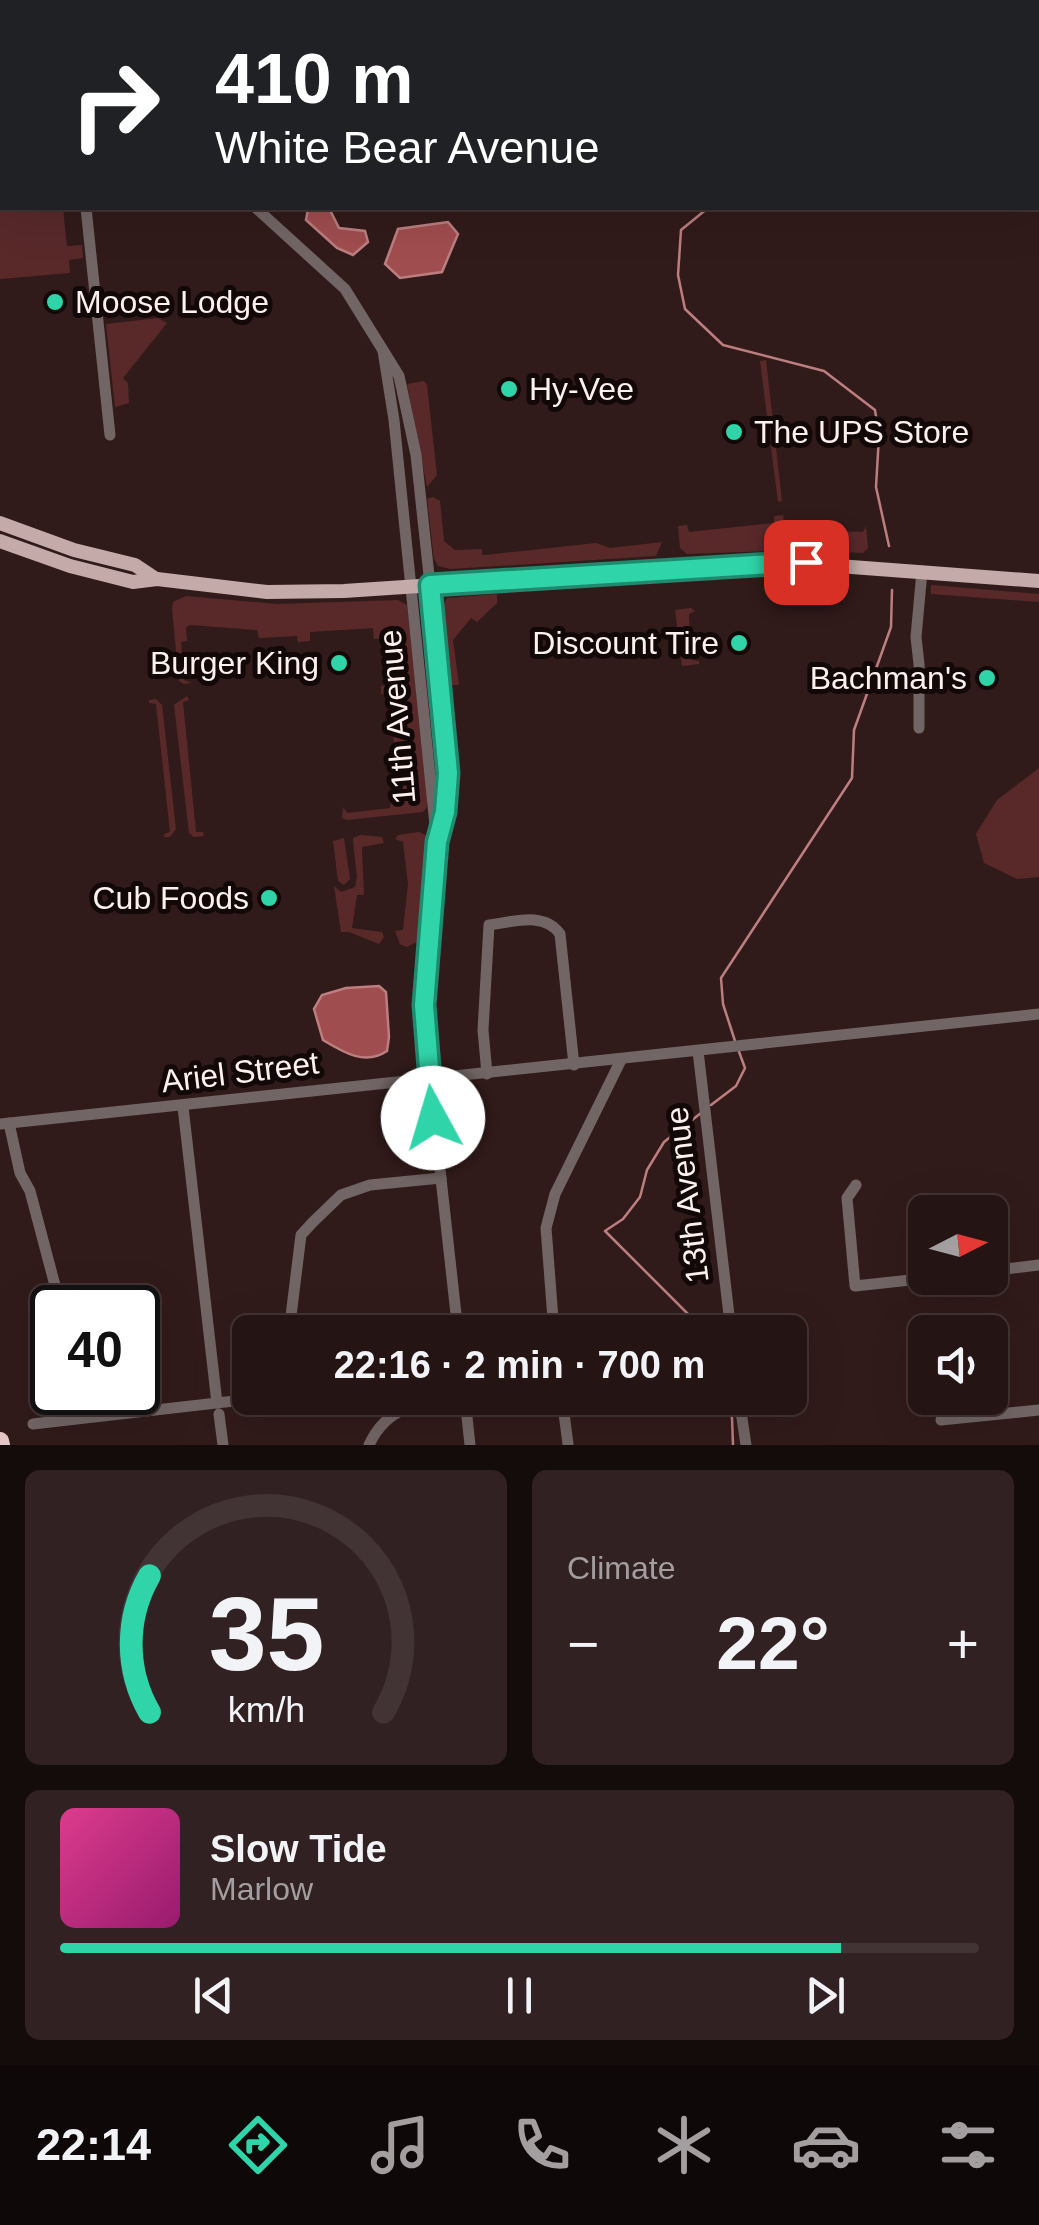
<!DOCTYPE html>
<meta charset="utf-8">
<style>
body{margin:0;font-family:Arial,sans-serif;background:#312122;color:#f1f3f6;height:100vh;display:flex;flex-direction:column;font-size:38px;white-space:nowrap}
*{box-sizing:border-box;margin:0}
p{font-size:32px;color:#a39ea0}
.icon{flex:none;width:55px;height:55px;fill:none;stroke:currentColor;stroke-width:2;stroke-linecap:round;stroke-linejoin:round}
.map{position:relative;height:1445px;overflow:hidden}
.drawer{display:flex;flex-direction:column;gap:25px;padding:25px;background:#140b0b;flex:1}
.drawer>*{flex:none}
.top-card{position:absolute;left:0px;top:0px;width:1040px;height:210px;box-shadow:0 10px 40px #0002,0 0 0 2px #423334;background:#202124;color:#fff;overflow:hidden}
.needle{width:65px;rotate:84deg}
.fabs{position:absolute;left:908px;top:1195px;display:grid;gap:20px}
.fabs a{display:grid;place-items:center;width:100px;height:100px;border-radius:15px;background:#251414;box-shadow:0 10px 40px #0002,0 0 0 2px #423334;font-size:50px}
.speed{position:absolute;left:30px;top:1285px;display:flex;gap:20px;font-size:50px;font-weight:700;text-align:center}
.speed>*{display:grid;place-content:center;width:130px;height:130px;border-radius:50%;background:#251414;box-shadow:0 10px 40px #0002,0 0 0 2px #423334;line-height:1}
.speed .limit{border:5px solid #111;border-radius:15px;background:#fff;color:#111}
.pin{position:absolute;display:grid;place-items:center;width:85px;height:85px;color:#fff;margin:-42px;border-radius:20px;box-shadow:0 5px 15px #0006}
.me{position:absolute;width:110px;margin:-55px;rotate:354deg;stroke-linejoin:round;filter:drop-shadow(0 0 8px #0008)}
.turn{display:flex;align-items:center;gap:35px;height:210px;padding:0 50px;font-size:45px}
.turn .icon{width:130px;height:130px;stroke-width:2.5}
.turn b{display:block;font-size:70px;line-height:85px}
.big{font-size:75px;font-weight:600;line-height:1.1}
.drawer .card{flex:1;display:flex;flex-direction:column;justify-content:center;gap:15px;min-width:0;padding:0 35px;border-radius:15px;background:#312122}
.drawer .dial{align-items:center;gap:0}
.dial svg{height:260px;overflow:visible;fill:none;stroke:#423334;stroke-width:7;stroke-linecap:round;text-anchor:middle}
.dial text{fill:#f1f3f6;stroke:none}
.song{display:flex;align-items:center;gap:30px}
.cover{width:120px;height:120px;border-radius:15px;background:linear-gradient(135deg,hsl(330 70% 55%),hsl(320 70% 35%))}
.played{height:10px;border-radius:5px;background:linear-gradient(90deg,#30d4a9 85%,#423334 85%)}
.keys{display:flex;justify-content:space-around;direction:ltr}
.heat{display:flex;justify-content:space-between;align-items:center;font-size:55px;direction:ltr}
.drawer .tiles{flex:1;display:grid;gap:25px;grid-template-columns:1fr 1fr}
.card:last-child{grid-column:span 2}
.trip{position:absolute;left:232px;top:1315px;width:575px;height:100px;border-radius:15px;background:#251414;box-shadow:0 10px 40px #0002,0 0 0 2px #423334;font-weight:600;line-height:100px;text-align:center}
.dock{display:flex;height:160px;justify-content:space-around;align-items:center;background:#0f0808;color:#a39ea0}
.dock .icon{width:70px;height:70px}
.dock .selected{color:#30d4a9}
.dock b{font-size:45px;color:#f1f3f6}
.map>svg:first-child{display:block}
.green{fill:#59292a}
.water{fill:#a04d4f;stroke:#bc7e7f;stroke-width:2.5}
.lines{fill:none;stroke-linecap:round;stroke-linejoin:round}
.stream{stroke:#bc7e7f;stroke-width:2.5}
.minor{stroke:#726565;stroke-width:11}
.major{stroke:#c4aaa9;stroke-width:14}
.highway{stroke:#e4c5c4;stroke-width:18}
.route-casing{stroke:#1f8a6e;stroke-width:25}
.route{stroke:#30d4a9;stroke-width:18}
.poi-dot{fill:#30d4a9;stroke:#120808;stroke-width:4}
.labels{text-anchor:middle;stroke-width:10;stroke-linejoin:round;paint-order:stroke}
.poi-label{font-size:32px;fill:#fdf0ef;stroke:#120808;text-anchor:end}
.street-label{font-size:32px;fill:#fdf0ef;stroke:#120808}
</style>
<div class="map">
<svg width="1039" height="1445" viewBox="0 0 1039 1445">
<rect width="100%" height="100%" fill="#311b1a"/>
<g class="green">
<path d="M0 200 2 208H63L67 246 82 245 83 258 69 260 70 273 0 279Z"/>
<path d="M158 318 167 323 123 378 128 383 129 403 115 407 106 324Z"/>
<path d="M766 360 782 501 778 502 760 361Z"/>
<path d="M424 381 427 385 437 475 427 487 407 384Z"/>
<path d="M433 497 440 501 444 541 455 550 482 549V555H485L596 543 610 548 662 542 656 556 451 569 438 566 434 559 427 499Z"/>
<path d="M783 515 785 529 863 532 866 526 868 548 863 553 803 550 687 554 680 548 678 526 687 525 689 532 774 523V516Z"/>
<path d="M931 585 1039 594V602L931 594Z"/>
<path d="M497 594V603L477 622 471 618 453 640 459 685H451L447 681 440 612 447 598Z"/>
<path d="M186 596 277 604 398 600 407 605 427 771V807L423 812 347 820 342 818 343 807 347 813 390 808 391 803 400 801 389 694H381V686L387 685 382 639H374L373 628 310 632V641L298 642 297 636 259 638 257 630 190 625 186 627 187 641 181 642 184 680 192 683 184 684 179 681 172 610 173 602Z"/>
<path d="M420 603H423C429 664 441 724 441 786Z"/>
<path d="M691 608 695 611 689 614 691 660 699 661V664L682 666 675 610Z"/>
<path d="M187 696 189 700 183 702 196 832H203L204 836 194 837 189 833 174 705Z"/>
<path d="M156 699 162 705 176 829 170 837H164V834L170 832 156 704 149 703V700Z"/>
<path d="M1039 768V877L1017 879 984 863 976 834 997 800Z"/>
<path d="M419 832 427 836 428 842 419 941 407 947 400 944 395 931 403 930 408 884 403 842 395 839 398 835Z"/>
<path d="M360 835 382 837 384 843 362 847 364 895H357L352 928 382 932 384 937 379 944 349 932H341L334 886 341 892 355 887 357 877 353 842V838Z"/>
<path d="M344 838 350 879 344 885 338 881 333 841Z"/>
</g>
<g class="water">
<path d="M329 208 339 228 365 231 368 242 353 255 337 248 306 220 308 209Z"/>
<path d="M448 222 458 234 442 272 400 278 385 264 398 229Z"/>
<path d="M379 986 386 992 389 1037 387 1051C365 1066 343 1052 323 1040L314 1009 322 995 346 988Z"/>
</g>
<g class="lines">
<g class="stream">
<path d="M1038 202H1039"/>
<path d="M708 208 681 230 678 275 685 309 723 345 824 371 875 410 879 436 876 487 889 546"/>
<path d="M735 1041 723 1004 721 978 852 778 854 730 891 627 892 590"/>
<path d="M711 1105 736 1086 745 1068 738 1049"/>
<path d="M701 1113 664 1142 647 1170 640 1197 623 1219 605 1231 701 1327 703 1332"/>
<path d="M725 1398 732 1418 733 1445"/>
</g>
<g class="minor">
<path d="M68 0 69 2"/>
<path d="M221 0V2"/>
<path d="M145 2 147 0"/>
<path d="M331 2 351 0"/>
<path d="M86 208 110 435"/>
<path d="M256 208 345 289 399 376 416 455 446 733C447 771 447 806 437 842L425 1034 458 1332"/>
<path d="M383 351 394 420 436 835"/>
<path d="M919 728V664L916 637 922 571"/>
<path d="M698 1051 731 1332"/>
<path d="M487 1074 483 1030 489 925C513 922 544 911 560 934L574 1065"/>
<path d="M183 1107 217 1403"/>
<path d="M9 1123 20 1173 30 1191 61 1308"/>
<path d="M0 1124 1039 1014"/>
<path d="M856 1185 847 1198 855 1286 929 1278"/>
<path d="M990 1271 1039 1265"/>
<path d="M289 1332 301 1235 313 1222 341 1195 370 1185 441 1178"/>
<path d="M554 1332 546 1228 555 1194 621 1060"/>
<path d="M67 1392 71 1419"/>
<path d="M465 1398 470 1445"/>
<path d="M562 1398 568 1444"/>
<path d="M739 1398 746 1445"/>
<path d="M219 1414 223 1445"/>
<path d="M941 1420 1039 1410"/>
<path d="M33 1424 260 1398"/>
<path d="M369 1445C388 1403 424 1402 465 1398"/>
</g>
<g class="major">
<path d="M0 523 74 550 135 565 156 579"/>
<path d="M0 541 70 566 133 582 157 579 267 592 344 591 785 562 1039 581"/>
</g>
<path class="highway" d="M0 1441 1 1445"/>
</g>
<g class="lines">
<g class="route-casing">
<path id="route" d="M433 1118 424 1005 437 842 445 812 448 773 430 585 806 562"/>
</g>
<use href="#route" class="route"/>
</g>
<g class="poi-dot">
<circle cx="55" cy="302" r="10"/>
<circle cx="509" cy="389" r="10"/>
<circle cx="734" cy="432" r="10"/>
<circle cx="739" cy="643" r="10"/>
<circle cx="339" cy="663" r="10"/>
<circle cx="987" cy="678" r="10"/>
<circle cx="269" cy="898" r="10"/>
</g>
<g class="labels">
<g class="poi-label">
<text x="75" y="313" text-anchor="start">Moose Lodge</text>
<text x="529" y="400" text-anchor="start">Hy-Vee</text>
<text x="754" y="443" text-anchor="start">The UPS Store</text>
<text x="719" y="654">Discount Tire</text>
<text x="319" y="674">Burger King</text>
<text x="967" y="689">Bachman's</text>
<text x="249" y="909">Cub Foods</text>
</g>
<g class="street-label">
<text transform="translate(397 717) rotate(-95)" y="11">11th Avenue</text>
<text transform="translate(240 1072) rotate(-7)" y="11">Ariel Street</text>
<text transform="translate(687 1195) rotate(-97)" y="11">13th Avenue</text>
</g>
</g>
</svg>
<div class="fabs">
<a><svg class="needle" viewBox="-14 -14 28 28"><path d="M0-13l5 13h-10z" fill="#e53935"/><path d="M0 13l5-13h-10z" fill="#a39ea0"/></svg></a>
<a><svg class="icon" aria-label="sound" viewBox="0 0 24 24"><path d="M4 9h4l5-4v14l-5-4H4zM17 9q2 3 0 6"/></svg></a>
</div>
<div class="speed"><div class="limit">40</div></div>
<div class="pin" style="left:806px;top:562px;background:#d93025"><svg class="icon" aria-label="arrive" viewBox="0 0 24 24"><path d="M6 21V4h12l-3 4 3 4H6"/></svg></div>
<svg class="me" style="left:433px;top:1118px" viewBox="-20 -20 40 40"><circle r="19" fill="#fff"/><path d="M0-13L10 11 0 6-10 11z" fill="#30d4a9"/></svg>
<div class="trip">22:16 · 2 min · 700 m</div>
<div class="top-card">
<div class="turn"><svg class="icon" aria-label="right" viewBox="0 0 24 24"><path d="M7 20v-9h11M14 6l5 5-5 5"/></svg><div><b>410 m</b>White Bear Avenue</div></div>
</div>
</div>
<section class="drawer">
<div class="tiles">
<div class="card dial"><svg viewBox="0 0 100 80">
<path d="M14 69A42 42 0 1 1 86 69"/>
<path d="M14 69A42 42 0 0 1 14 27" stroke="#30d4a9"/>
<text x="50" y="56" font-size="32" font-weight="700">35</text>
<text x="50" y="72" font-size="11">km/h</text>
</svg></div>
<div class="card"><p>Climate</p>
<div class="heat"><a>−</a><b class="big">22°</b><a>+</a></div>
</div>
<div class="card">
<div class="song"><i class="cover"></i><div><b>Slow Tide</b><p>Marlow</p></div></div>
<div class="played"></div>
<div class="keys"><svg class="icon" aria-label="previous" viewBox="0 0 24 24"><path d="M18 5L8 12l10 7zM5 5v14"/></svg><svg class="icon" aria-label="pause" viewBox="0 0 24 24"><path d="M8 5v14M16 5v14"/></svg><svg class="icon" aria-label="next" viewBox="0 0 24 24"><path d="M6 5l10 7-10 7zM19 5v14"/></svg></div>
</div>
</div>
</section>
<nav class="dock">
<b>22:14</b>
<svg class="icon selected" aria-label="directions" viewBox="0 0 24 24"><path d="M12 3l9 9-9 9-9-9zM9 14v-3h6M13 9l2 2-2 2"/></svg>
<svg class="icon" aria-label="music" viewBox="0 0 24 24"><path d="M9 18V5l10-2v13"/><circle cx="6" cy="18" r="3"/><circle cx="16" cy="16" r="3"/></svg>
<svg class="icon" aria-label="phone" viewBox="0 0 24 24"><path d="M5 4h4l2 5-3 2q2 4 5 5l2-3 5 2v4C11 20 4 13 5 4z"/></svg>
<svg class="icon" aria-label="climate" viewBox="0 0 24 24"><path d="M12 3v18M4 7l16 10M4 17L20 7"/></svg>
<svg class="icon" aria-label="car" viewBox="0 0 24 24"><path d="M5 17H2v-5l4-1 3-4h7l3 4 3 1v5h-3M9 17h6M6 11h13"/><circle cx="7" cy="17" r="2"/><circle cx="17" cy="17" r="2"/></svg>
<svg class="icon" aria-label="filters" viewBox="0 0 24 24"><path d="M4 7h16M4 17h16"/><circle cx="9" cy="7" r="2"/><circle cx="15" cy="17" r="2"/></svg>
</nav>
